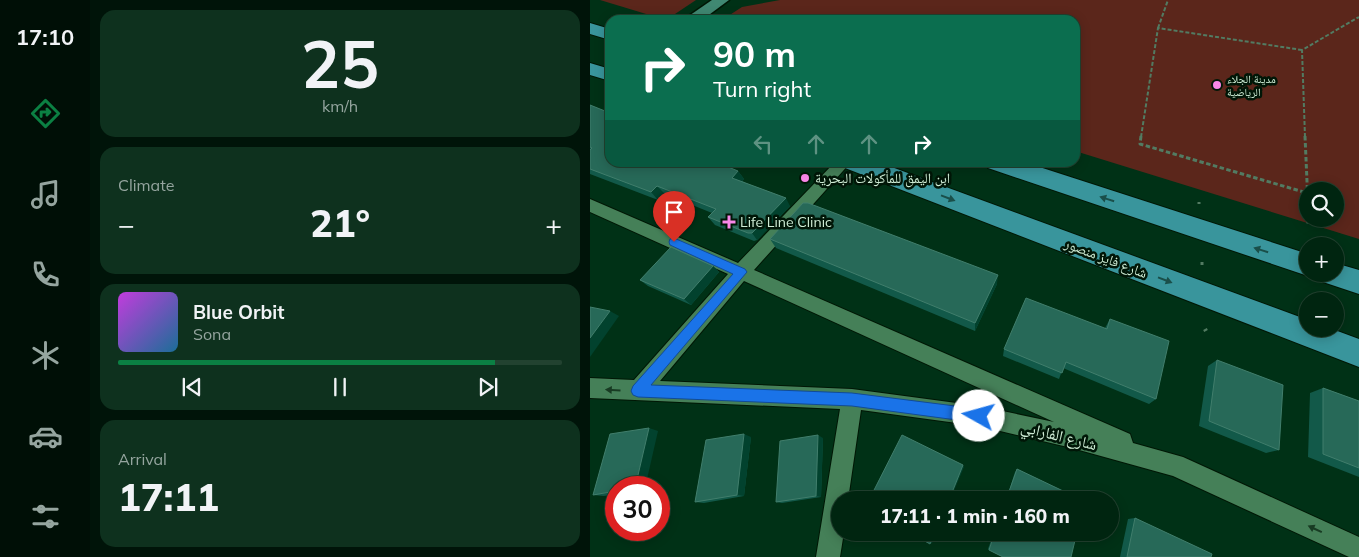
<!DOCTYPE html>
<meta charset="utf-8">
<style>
body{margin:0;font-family:Mulish,"Noto Naskh Arabic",sans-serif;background:#0e311e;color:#f1f3f6;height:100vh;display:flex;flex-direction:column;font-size:19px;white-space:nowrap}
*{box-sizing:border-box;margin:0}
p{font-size:16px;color:#95a59f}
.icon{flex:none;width:28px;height:28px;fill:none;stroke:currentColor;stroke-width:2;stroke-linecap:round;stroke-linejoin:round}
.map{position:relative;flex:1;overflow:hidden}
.details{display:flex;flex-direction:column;gap:10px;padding:10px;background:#001409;width:500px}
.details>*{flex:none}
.guide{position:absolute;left:15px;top:15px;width:475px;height:152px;border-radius:15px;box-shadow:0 2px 12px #0003,0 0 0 1px #224230;background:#0b6e4f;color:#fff;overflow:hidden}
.buttons{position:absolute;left:709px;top:182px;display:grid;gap:10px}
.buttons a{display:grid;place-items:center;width:45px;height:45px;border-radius:50%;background:#002510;box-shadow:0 2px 12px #0003,0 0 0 1px #224230;font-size:25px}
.speed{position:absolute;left:15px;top:476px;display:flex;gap:10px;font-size:25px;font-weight:700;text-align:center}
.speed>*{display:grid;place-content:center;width:65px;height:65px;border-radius:50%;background:#002510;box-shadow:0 2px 12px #0003,0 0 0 1px #224230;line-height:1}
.speed .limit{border:8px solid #d22;background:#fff;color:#111}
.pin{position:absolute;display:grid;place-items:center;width:42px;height:42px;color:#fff;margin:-51px -21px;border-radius:50% 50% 50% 0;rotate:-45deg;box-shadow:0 0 5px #0007}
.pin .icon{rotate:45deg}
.me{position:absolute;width:55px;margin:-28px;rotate:277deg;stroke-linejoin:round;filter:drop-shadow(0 0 4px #0008)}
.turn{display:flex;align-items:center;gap:18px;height:105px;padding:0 25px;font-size:22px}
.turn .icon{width:65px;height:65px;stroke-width:2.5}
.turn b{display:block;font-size:35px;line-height:42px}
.lanes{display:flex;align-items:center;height:48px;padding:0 25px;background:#0003;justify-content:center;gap:25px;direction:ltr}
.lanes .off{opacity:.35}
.big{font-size:38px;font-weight:800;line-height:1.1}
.details .widget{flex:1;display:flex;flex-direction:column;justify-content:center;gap:8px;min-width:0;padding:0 18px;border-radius:15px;background:#0e311e}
.details .dial{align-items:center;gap:0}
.dial b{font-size:65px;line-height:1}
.song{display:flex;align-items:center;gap:15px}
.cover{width:60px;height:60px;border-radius:8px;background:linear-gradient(135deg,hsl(290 70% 55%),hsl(200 70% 35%))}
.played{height:5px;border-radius:2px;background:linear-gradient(90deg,#0b8043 85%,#224230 85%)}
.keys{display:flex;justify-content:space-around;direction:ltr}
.heat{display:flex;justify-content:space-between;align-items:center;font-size:28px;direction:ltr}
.trip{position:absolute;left:241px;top:491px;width:288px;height:50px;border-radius:25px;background:#002510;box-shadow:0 2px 12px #0003,0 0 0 1px #224230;font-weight:800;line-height:50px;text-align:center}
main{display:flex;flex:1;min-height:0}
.tabs{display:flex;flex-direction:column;width:90px;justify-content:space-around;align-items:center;background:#000f06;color:#95a59f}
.tabs .icon{width:35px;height:35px}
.tabs .selected{color:#0b8043}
.tabs b{font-size:22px;color:#f1f3f6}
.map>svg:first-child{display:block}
.green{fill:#5b261b;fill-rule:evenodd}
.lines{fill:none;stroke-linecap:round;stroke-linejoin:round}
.minor-casing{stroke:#001705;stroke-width:2}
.secondary-casing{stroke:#001705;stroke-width:3}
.trunk-casing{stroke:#001705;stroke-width:2}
.path-far2{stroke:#527b62;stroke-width:2;stroke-dasharray:4 2;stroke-linecap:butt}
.path-far1{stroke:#527b62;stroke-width:3;stroke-dasharray:4.5 2.5;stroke-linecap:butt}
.path{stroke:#527b62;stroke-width:4;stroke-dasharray:6 3;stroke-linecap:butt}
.minor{fill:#458058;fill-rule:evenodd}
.secondary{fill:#408872;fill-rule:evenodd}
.trunk{fill:#39959c;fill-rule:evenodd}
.wall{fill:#125949}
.shaded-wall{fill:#02422e}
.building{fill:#276958;stroke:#417e6c}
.oneway{fill:#1a4f4a}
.oneway2{fill:#183b23}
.route{fill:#1a73e8;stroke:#114b97}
.poi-dot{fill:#f987e8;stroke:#001607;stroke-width:2}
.labels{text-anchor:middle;stroke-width:5;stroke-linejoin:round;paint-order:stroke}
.far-poi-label{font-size:11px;fill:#cfedd6;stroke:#001607;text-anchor:start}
.poi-label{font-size:14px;fill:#cfedd6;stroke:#001607;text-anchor:start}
.street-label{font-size:14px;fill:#cfedd6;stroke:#001607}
.near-street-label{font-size:16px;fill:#cfedd6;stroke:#001607}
</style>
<main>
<nav class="tabs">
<b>17:10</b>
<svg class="icon selected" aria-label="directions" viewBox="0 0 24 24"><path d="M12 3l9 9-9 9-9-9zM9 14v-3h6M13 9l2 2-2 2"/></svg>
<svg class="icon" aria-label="music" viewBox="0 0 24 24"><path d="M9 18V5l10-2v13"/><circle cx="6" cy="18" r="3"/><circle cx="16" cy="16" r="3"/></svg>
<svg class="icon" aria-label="phone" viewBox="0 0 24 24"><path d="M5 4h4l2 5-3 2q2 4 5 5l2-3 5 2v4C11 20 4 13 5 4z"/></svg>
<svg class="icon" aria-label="climate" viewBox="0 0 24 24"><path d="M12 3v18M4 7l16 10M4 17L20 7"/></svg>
<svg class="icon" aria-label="car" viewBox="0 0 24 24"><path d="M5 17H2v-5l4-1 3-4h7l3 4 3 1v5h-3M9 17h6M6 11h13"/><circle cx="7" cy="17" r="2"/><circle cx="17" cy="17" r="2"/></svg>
<svg class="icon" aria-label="filters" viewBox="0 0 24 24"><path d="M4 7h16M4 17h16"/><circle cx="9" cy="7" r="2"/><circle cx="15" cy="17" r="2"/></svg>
</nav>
<section class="details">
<div class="widget dial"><b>25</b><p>km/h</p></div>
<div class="widget"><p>Climate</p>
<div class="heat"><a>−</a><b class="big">21°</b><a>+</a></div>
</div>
<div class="widget">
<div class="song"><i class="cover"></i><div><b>Blue Orbit</b><p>Sona</p></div></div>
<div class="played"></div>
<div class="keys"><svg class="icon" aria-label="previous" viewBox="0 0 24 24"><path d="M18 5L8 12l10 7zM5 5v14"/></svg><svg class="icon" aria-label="pause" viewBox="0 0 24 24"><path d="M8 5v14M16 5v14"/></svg><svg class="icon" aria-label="next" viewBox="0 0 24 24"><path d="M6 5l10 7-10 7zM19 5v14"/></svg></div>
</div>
<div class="widget"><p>Arrival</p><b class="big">17:11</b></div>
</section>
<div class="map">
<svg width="769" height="557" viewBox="0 0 769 557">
<rect width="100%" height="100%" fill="#003116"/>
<g class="green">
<path d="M10 0H106L76 20Z"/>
<path d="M190 0H769V239L485 151V20H132L152 7ZM745 191V219H718V191Z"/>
</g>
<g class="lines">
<g class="minor-casing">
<path id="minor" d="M245 162H261L164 270 540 434 543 443 593 457 769 537V557H759L583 476 482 448 389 426 271 410 258 500H250V532H254L250 557H226L250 409 0 398V378L44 380 138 274 0 212V199L148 263ZM154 281 464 422 389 406 262 389 70 381Z"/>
</g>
<g class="secondary-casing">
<path id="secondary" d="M122 0H139L112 20H93Z"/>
</g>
<g class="trunk-casing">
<g id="trunk">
<path d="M0 23 20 29V40L0 34Z"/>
<path d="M0 63 20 69V81L0 75Z"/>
<path d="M252 162H288L718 320V329H742L769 339V367L255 168Z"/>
<path d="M395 162H434L718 254V274H725L718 276 398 168Z"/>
<path d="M745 263 769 270V294L733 282 729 274H745Z"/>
</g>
</g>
<g class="path-far2">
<path d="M568 28 578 0"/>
<path d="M551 137 568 28 712 50"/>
<path d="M715 137 712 50 769 17"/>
</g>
<g class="path-far1">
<path d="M551 136 550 144 717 193"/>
<path d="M715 136 718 204"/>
<path d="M609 202V204"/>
<path d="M718 219V225"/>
<path d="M612 262V265"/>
</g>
<path class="path" d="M615 329 616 331"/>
<use href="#minor" class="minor"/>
<use href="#secondary" class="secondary"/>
<use href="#trunk" class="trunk"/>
</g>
<g class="wall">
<path d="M0 105 20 162 148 171 154 179 152 181 200 206 167 240 164 241 125 225 118 217 122 213 75 194 68 200 0 174Z"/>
<path d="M180 239 407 284 385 331 186 248Z"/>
<path d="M123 266 129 272 101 305 58 286 50 280Z"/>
<path d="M520 319 566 399 559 404 473 368 469 379 413 356 414 349 515 328Z"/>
<path d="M627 360 689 450 676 453 609 426 618 366Z"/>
<path d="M733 388 769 401V477L718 457 720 393Z"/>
<path d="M68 431 26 488V494L14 496 3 495Z"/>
<path d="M161 437 154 496 114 503 105 502Z"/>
<path d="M233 438 231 497 192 503 186 502Z"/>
<path d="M427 469 492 500H416L425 472Z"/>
<path d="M545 518 621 557H530L538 519Z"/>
<path d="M404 532H487L399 550 398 549Z"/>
</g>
<g class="shaded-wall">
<path d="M148 171 154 179 147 186 142 178Z"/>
<path d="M67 186 75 194 68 200 61 192Z"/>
<path d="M196 198 200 206 167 240 162 233Z"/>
<path d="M123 266 129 272 101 305 94 299Z"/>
<path d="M408 275 407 284 385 331V323Z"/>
<path d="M20 311 29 316 0 357V338Z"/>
<path d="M59 428 68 431 55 488H45Z"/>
<path d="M154 434 161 437 154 496 147 495Z"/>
<path d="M228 435 233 438 231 497 226 496Z"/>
<path d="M373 465 374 467 360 500H359Z"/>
<path d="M345 532H347L342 543 340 544Z"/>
</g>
<g class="building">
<path d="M0 105 20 113V162H126L148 171 142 178 196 198 162 233H158L118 217 126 209 67 186 61 192 0 169V150L2 148 0 147Z"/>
<path d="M213 203H218L408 275 385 323 180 239Z"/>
<path d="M81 247 123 266 94 299 50 280Z"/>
<path d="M436 298 517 329 520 319 579 341 566 399 476 362 472 373 414 349Z"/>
<path d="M0 307 20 311 0 338Z"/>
<path d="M627 360 693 385 689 450 619 421Z"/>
<path d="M733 388 769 401V468L733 454Z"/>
<path d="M59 428 45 488H26V491L3 495 20 434Z"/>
<path d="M154 434 147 495 105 502 116 440Z"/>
<path d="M228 435 226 496 186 502 190 441Z"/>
<path d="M312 435 373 465 359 500H279Z"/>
<path d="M427 469 492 500H416Z"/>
<path d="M545 518 622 554 621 557H537Z"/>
<path d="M319 532H345L340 544Z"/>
<path d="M405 532H487L481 557H413L399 550Z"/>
</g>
<defs><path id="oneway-solid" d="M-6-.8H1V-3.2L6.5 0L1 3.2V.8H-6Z" transform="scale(1.25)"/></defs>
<g class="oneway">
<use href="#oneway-solid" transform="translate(358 198) rotate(21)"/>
<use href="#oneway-solid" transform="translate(517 199) rotate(-162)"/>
<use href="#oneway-solid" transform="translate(671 250) rotate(-162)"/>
<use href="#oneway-solid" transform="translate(575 280) rotate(21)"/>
</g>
<g class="oneway2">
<use href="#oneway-solid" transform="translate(23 390) rotate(-177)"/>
<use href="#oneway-solid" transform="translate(725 529) rotate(-155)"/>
</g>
<path class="route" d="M84 238 155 269 157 272 61 385 262 393 389 409 394 411 396 416 394 421 389 423 262 406 48 397 43 395 41 391 43 386 143 274 80 245 79 242 80 239Z"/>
<g class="poi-dot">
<circle cx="627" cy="85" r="5"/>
<circle cx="215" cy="178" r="5"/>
<path d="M136.5 214.5h5v5h5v5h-5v5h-5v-5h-5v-5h5z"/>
</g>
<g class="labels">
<g class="far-poi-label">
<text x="637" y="83">مدينة الجلاء<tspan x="637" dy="13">الرياضية</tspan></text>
</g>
<g class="poi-label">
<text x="225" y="183">ابن اليمق للمأكولات البحرية</text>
<text x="150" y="227">Life Line Clinic</text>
</g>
<g class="street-label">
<text transform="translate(516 258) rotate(21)" y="5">شارع فايز منصور</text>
</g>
<g class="near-street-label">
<text transform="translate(469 435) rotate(14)" y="6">شارع الفارابي</text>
</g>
</g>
</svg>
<div class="buttons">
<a><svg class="icon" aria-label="search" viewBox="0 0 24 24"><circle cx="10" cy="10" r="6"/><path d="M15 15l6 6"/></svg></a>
<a>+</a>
<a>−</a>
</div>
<div class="speed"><div class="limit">30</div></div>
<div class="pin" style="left:84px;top:242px;background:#d93025"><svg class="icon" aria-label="arrive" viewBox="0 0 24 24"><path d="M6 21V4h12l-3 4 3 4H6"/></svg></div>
<svg class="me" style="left:389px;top:416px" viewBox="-20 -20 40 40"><circle r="19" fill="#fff"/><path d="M0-13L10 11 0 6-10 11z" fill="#1a73e8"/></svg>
<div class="trip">17:11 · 1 min · 160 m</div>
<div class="guide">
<div class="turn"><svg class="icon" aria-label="right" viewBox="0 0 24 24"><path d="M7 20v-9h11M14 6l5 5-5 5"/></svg><div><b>90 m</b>Turn right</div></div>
<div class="lanes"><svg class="icon off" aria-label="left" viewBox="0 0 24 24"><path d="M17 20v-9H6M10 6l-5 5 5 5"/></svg><svg class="icon off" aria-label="ahead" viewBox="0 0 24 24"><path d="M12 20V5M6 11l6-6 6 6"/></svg><svg class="icon off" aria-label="ahead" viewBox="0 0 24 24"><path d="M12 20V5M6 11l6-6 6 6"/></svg><svg class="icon" aria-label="right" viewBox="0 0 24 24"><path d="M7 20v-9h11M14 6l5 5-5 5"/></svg></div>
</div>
</div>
</main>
